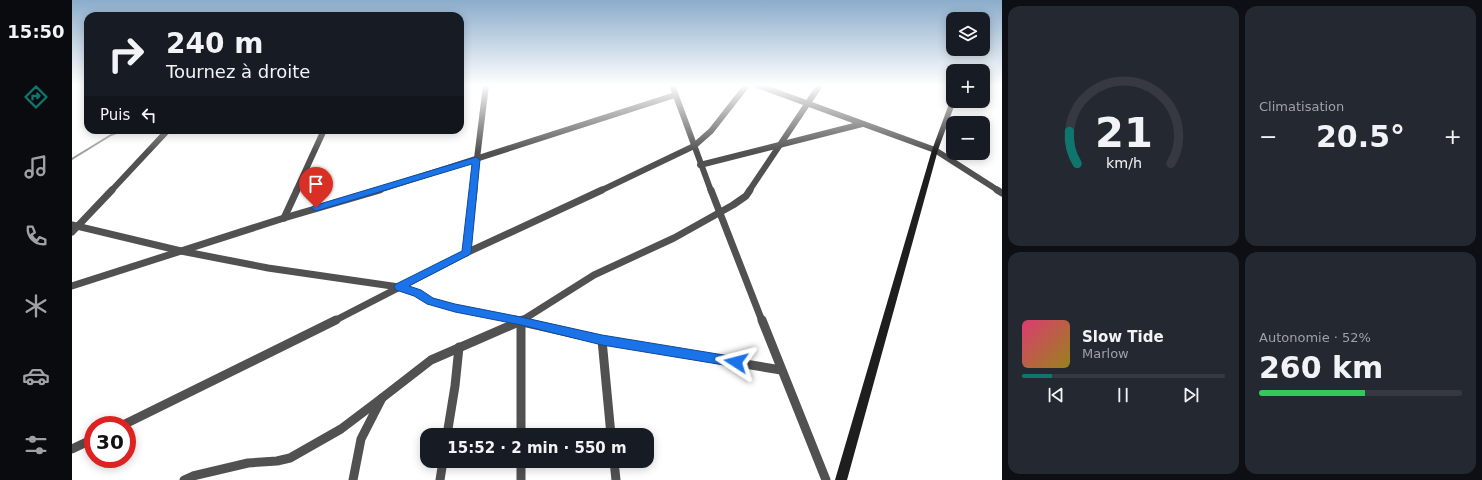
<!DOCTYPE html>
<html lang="fr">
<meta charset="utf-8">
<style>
body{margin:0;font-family:"DejaVu Sans",sans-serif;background:#242831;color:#f1f3f6;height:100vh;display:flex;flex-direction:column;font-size:15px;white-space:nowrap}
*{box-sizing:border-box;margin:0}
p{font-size:13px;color:#9ea1a6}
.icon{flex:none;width:22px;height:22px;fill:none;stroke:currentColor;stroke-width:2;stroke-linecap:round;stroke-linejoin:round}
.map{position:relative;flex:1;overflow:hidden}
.details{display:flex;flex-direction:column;gap:6px;padding:6px;background:#0d0f14;width:480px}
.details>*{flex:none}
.hud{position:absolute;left:12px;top:12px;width:380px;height:122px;border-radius:12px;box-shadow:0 2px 10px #0003;background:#171b24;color:#f1f3f6;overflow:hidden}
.fabs{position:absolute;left:874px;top:12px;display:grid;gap:8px}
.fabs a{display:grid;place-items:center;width:44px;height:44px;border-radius:8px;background:#171b24;box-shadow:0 2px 10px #0003;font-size:20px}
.speed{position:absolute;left:12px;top:416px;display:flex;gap:8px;font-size:20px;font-weight:700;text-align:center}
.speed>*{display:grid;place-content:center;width:52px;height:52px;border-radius:50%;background:#171b24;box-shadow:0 2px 10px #0003;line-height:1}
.speed .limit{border:6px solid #d22;background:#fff;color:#111}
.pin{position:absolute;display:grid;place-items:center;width:34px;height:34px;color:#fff;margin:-41px -17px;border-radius:50% 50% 50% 0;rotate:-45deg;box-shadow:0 0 4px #0007}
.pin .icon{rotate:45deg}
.me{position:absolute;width:44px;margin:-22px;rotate:279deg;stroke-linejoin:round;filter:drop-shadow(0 0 3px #0008)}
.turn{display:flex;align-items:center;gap:14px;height:84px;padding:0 16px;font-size:18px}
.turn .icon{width:52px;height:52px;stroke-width:2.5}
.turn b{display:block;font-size:28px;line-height:34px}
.then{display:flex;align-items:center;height:38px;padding:0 16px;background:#0003;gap:8px;font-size:15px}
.big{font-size:30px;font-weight:700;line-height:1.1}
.details .widget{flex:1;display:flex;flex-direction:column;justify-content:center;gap:6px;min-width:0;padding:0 14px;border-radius:12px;background:#242831}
.details .dial{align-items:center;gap:0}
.dial svg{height:104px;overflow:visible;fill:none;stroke:#363941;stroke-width:7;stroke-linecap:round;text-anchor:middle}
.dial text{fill:#f1f3f6;stroke:none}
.song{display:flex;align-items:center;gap:12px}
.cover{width:48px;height:48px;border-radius:6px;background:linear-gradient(135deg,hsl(340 70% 55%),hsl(50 70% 35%))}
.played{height:4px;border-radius:2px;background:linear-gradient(90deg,#0f766e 15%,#363941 15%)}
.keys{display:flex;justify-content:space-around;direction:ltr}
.heat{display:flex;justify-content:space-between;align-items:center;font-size:22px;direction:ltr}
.charge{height:6px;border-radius:3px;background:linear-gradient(90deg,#34c759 52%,#363941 0)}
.details .tiles{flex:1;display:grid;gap:6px;grid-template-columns:repeat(2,1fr)}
.trip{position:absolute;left:348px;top:428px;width:234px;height:40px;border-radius:12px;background:#171b24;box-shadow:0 2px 10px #0003;font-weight:700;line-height:40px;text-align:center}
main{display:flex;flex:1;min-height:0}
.tabs{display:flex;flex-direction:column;width:72px;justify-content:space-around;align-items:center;background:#090b0e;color:#9ea1a6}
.tabs .icon{width:28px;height:28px}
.tabs .on{color:#0f766e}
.tabs b{font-size:18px;color:#f1f3f6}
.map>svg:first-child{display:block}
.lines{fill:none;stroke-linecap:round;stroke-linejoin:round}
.stream{stroke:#9f9f9f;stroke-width:2}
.street-far2{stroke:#515151;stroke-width:6}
.street-far1{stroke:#515151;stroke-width:7}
.street{stroke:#515151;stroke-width:9}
.secondary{fill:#1e1e1e;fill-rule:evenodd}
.route{fill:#1a73e8;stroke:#114b97}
</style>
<main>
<nav class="tabs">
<b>15:50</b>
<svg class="icon on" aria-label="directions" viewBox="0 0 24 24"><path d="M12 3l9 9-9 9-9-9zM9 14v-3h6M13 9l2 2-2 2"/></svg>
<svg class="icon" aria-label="music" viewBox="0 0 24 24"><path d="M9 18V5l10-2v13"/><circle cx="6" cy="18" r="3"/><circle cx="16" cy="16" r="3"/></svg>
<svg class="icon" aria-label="phone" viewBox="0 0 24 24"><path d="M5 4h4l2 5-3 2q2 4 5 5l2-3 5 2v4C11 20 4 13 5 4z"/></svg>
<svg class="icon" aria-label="climate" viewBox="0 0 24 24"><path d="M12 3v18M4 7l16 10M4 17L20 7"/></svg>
<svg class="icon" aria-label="car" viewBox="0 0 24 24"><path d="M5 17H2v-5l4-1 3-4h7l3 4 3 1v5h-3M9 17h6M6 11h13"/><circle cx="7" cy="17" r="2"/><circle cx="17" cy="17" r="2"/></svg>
<svg class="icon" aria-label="filters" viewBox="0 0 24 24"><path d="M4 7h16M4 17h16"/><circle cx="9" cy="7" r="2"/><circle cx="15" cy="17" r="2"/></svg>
</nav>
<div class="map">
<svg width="930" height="480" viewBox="0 0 930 480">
<rect width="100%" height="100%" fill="#fff"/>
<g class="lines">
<path class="stream" d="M0 159 39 135 52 130"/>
<g class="street-far2">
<path d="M600 85 639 191"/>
<path d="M685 85 863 150 927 191"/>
<path d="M876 85 881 86"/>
<path d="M628 165 790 124"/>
<path d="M39 191 96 130"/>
<path d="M224 191 252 130"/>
<path d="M304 191 603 95"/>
<path d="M401 191 414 85"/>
<path d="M528 191 622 146 639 131 675 85"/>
<path d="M677 191 748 85"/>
</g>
<g class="street-far1">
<path d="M639 190 690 321"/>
<path d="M925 190 930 193"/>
<path d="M212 218 225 190"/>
<path d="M0 225 109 251 196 268 327 287 345 293 358 301 383 308 448 321"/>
<path d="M0 232 40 190"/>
<path d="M394 253 402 190"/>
<path d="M0 286 212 218 308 190"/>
<path d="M262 321 394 253 530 190"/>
<path d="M449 321 522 275 602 238 661 205 674 196 678 190"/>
</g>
<g class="street">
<path d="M442 320 530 340 709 370"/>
<path d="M690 320 754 480"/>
<path d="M449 321V435"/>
<path d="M530 340 539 435"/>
<path d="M310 398 359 360 451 320"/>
<path d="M51 425 264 320"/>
<path d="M375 435 383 386 387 347"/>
<path d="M0 449 21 439"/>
<path d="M449 461V480"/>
<path d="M542 461 544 480"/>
<path d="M112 480 121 476 176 463 205 461 218 458 269 429 310 398 289 439 281 480"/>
<path d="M368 480 371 461"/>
</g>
<path class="secondary" d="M881 99V101H884L866 150 775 480H763L860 150 878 101Z"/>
</g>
<linearGradient id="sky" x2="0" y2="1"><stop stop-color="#8baccb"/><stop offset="0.56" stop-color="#fff"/><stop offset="1" stop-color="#fff" stop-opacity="0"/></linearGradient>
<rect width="930" height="152" fill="url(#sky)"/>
<path class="route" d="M404 157 408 160 399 253 397 255 337 286 349 290 361 298 383 304 449 317 530 335 664 357 668 359 669 362 668 366 664 367 530 345 449 325 383 312 355 304 342 296 324 290 322 287 324 284 390 251 400 164 244 211 239 208 241 206Z"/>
</svg>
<div class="fabs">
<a><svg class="icon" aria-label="layers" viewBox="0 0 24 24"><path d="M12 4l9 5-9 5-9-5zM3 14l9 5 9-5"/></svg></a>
<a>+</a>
<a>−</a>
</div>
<div class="speed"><div class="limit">30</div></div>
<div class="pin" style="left:244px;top:208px;background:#d93025"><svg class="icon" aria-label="arrive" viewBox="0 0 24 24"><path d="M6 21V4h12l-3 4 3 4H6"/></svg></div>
<svg class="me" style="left:664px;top:362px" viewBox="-20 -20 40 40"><path d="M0-17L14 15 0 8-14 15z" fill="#1a73e8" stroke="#fff" stroke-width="4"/></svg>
<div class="trip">15:52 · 2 min · 550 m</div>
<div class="hud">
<div class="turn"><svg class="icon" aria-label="right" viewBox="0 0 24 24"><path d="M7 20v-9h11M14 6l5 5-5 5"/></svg><div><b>240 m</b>Tournez à droite</div></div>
<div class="then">Puis<svg class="icon" aria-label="left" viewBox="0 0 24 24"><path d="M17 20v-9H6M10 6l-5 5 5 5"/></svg></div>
</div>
</div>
<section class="details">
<div class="tiles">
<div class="widget dial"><svg viewBox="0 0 100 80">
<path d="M14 69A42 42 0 1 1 86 69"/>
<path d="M14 69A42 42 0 0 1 8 44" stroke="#0f766e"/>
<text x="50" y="56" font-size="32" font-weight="700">21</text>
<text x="50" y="72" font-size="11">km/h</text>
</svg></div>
<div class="widget"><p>Climatisation</p>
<div class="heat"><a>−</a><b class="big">20.5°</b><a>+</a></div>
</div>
<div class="widget">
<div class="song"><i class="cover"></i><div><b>Slow Tide</b><p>Marlow</p></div></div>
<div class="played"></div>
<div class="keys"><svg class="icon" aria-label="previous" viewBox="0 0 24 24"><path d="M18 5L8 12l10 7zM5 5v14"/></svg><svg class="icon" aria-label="pause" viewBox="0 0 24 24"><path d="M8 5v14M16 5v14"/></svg><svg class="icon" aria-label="next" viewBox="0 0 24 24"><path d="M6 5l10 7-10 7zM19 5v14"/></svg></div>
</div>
<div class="widget"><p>Autonomie · 52%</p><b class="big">260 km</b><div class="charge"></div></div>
</div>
</section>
</main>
